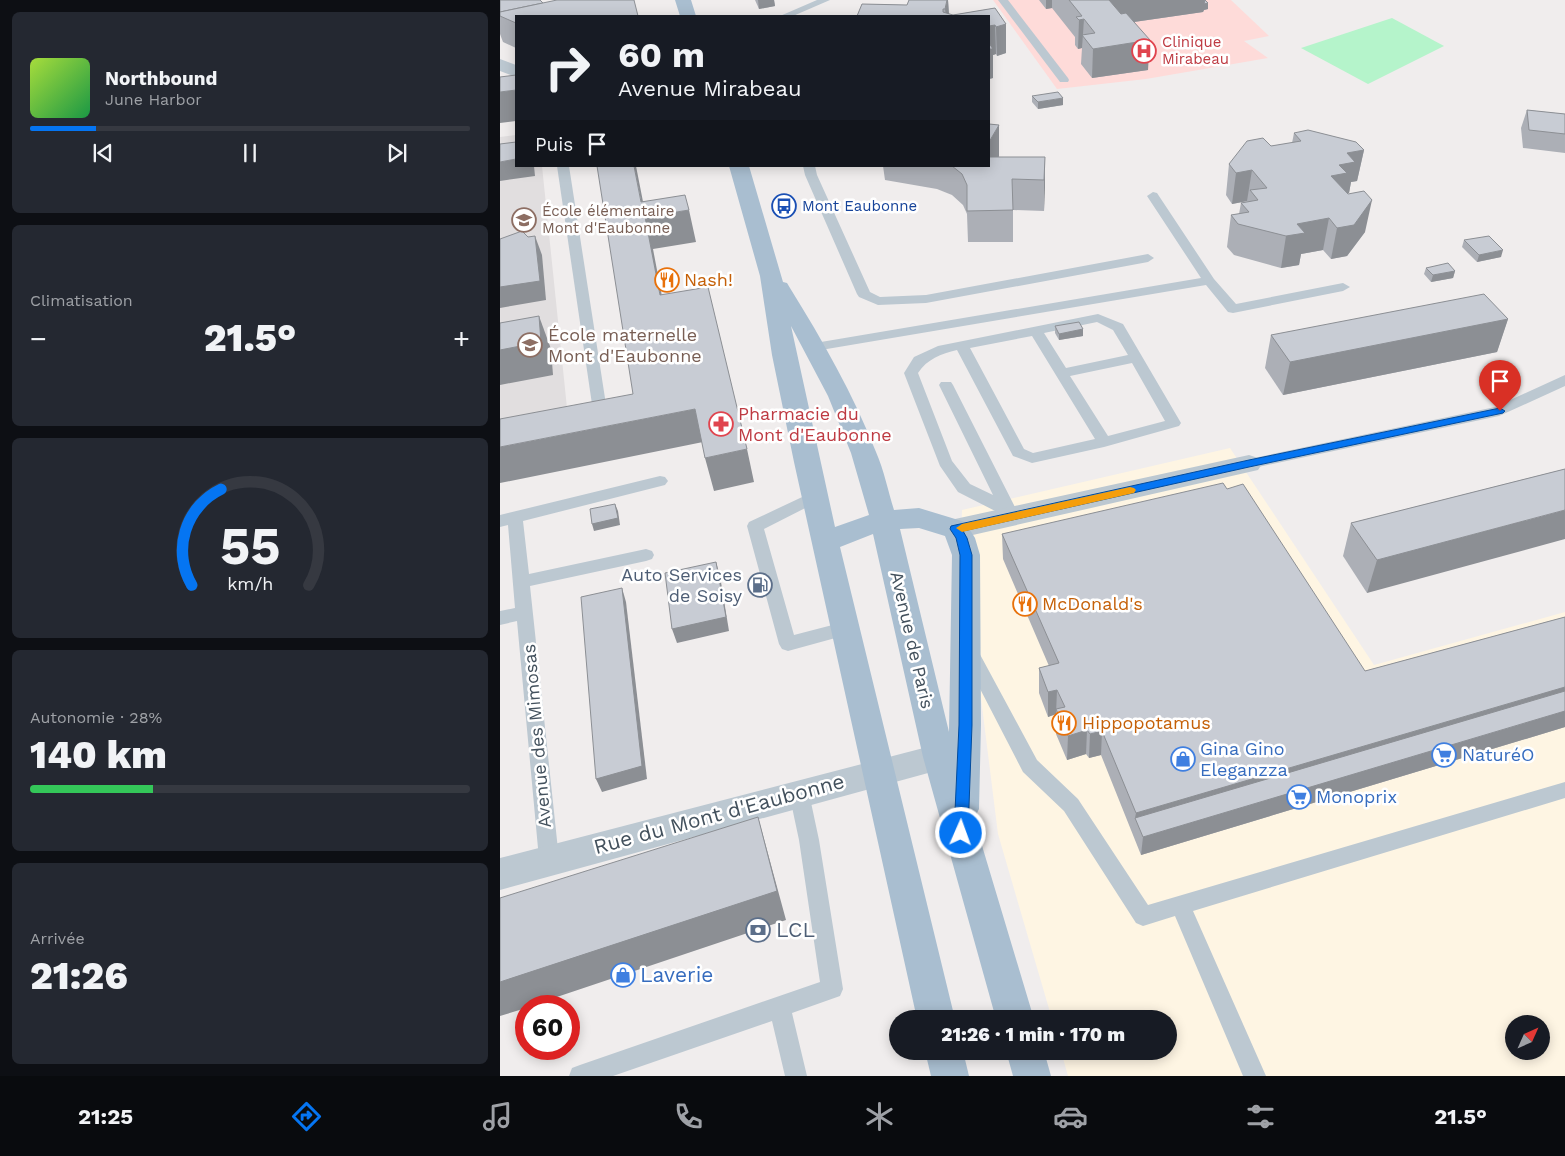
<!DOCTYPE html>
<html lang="fr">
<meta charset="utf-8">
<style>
body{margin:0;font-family:"Work Sans",sans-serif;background:#242831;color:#f1f3f6;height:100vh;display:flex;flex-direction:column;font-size:19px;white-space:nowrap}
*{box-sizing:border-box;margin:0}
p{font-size:16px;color:#9ea1a6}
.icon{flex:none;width:28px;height:28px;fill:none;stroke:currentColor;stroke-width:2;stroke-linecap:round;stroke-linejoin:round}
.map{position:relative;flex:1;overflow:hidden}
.drawer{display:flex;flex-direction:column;gap:12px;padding:12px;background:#0d0f14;width:500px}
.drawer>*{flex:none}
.top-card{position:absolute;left:15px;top:15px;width:475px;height:152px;border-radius:0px;box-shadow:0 2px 12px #0003;background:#171b24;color:#f1f3f6;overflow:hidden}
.needle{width:32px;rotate:45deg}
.fabs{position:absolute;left:1005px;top:1015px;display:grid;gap:10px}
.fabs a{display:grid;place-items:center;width:45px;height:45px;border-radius:50%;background:#171b24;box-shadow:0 2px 12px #0003;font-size:25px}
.speed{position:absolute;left:15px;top:995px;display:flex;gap:10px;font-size:25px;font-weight:700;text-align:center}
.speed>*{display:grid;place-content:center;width:65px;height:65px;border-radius:50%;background:#171b24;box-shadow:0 2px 12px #0003;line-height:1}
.speed .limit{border:8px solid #d22;background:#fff;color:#111}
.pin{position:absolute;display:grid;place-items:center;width:42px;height:42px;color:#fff;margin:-51px -21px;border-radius:50% 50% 50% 0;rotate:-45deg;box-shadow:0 0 5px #0007}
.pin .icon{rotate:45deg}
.me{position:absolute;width:55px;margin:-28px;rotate:2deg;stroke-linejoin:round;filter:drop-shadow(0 0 4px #0008)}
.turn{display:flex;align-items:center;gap:18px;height:105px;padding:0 20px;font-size:22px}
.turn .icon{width:65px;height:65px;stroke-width:2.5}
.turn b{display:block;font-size:35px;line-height:42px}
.then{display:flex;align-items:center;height:48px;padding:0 20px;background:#0003;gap:10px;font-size:19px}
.big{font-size:38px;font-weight:800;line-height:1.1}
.drawer .widget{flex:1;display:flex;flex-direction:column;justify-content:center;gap:8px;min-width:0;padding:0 18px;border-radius:8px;background:#242831}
.drawer .dial{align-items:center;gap:0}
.dial svg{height:130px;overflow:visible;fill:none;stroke:#363941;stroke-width:7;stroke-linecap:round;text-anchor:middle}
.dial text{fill:#f1f3f6;stroke:none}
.song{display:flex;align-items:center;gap:15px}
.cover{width:60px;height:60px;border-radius:8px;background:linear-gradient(135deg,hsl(80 70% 55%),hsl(140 70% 35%))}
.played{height:5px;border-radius:2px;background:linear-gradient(90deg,#0575f2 15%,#363941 15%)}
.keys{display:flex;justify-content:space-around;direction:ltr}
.heat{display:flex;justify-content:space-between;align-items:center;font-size:28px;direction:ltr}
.charge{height:8px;border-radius:4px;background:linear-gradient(90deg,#34c759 28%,#363941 0)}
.trip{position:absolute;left:389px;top:1010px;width:288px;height:50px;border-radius:25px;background:#171b24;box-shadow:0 2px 12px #0003;font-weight:800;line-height:50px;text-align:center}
.tabs{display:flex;height:80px;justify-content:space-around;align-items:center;background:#090b0e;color:#9ea1a6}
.tabs .icon{width:35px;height:35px}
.tabs .selected{color:#0575f2}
.tabs b{font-size:22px;color:#f1f3f6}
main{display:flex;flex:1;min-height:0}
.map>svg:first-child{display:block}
.commercial{fill:#fef5e3;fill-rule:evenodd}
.education{fill:#e1dedf}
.medical{fill:#fedbd9}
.green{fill:#b5f4cb}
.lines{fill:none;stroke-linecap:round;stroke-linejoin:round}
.service{fill:#bcc8d1;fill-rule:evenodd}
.minor{fill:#bcc8d1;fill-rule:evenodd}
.primary{fill:#a9bed0;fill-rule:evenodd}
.wall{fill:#acafb6}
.shaded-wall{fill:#8c8f94}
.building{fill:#c8ccd4;stroke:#8c8f94}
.route{fill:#0575f2;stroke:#034c9d}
.slow{fill:#f59e0b}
.labels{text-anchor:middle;stroke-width:5;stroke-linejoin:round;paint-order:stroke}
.far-health-label{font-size:15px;fill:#be3a42;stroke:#fff;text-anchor:start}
.far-transit-label{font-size:15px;fill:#164399;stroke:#fff;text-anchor:start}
.far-education-label{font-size:15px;fill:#785e54;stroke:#fff;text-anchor:start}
.food-label{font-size:18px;fill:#c56008;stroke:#fff;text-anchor:start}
.education-label{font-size:18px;fill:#785e54;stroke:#fff;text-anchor:start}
.health-label{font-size:18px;fill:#be3a42;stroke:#fff;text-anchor:start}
.service-label{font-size:18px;fill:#4e5e75;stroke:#fff;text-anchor:end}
.street-label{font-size:18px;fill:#43515d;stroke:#fff}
.shop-label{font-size:18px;fill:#366cbe;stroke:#fff;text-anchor:start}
.near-street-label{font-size:21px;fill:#43515d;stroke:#fff}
.near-service-label{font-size:21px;fill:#4e5e75;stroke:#fff;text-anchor:start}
.near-shop-label{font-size:21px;fill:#366cbe;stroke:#fff;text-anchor:start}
</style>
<main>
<section class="drawer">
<div class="widget">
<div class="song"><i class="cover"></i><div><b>Northbound</b><p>June Harbor</p></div></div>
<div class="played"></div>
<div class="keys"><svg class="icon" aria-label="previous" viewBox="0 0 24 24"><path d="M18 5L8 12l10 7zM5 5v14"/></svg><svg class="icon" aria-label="pause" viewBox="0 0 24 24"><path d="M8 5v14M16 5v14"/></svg><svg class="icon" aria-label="next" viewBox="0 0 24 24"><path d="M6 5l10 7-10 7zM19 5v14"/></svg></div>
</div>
<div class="widget"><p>Climatisation</p>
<div class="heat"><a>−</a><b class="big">21.5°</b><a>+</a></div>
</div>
<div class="widget dial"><svg viewBox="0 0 100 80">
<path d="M14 69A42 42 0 1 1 86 69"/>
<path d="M14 69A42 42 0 0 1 32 10" stroke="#0575f2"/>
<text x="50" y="56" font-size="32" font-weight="700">55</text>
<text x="50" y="72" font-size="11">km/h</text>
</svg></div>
<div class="widget"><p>Autonomie · 28%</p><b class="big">140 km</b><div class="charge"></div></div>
<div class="widget"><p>Arrivée</p><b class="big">21:26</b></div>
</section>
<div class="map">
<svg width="1065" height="1076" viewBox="0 0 1065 1076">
<rect width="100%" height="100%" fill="#f0eded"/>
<path class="commercial" d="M730 448 874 665 1065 612V1076H568L561 1051H668V1019H552L498 834 461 538 462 510ZM1014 1024H1041V1051H1014Z"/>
<path class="education" d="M16 135V166H42L67 408 0 421V137Z"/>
<path class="medical" d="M493 0H731L769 36 744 41 768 58 646 79 557 89Z"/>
<path class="green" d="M892 18 944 46 868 84 801 48Z"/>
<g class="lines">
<g class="service">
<path d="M317 0H330L293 16H280Z"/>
<path d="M498 0H508L568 78 569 80 568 82H560Z"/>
<path d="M57 166H69L107 411 105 414H95L93 411Z"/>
<path d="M303 166H315L317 175 370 292 380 297 426 295 648 254 654 258 648 262 426 303 378 305 359 297 357 294 305 175Z"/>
<path d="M653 192 657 193 714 279 736 304 843 283 850 287 843 291 733 313 728 312 706 285 315 351 310 350 308 347 310 344 315 343 701 278 647 196Z"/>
<path d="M598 314 623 324 681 423 679 426 604 447 532 463 513 456 457 350C441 354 427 359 418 373L452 461 470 484 493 495 439 385 441 382H451L453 385 517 511 515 515 509 517 503 515 458 492 440 466 404 373 414 357 438 346ZM597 322 613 330 628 355 566 368 544 333ZM532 336 595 439 533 453 524 449 470 348ZM632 363 665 421 608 436 570 376Z"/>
<path d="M1065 375V386L999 416 749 469 744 468 741 464 744 460 749 459 995 407Z"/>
<path d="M160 476 165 477 168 481 165 485 23 521 29 574 146 549 152 551 154 555 152 559 146 561 30 586 59 859 56 865 49 868 42 865 39 859 17 621 0 625V611L15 608 8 525 0 527V515Z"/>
<path d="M315 491 321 492 323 496 321 500 264 529 294 635 344 622 350 624 353 629 350 634 288 651 282 649 279 644 247 526 249 522Z"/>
<path d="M470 645 476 647 537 760 578 799 648 905 1065 782V798L693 911 766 1076H743L675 916 643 926 636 923 564 811 523 772 461 652 464 647Z"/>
<path d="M299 785 306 787 309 793 319 840 343 989 340 996 292 1013 307 1076H285L272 1021 113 1076H69L72 1068 80 1065 320 982 299 840 289 793 292 787Z"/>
</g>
<g class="minor">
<path d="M0 59 16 65V77L0 71Z"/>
<path d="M749 455 758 458 762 464 758 470 455 539 445 536 441 529 445 522 455 519Z"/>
<path d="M439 744 450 747 455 757 450 767 0 890V858Z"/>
</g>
<g class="primary">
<path d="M175 0H191L196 16H180Z"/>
<path d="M229 166H249L283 282 287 283 290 288C323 341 353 394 376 452 384 470 388 491 394 510L419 508 465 522 475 538 480 555 481 725 479 809 474 819 534 1019H496L423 757 373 534 340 547 455 1019H417L294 462 272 355 260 276ZM291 326 328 396 351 453 369 515 335 527ZM419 528 445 536 452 555 449 732 400 529Z"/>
<path d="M425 1051H463L469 1076H431Z"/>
<path d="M506 1051H544L551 1076H513Z"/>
</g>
</g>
<g class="wall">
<path d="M0 0 16 16V48L3 42 0 34Z"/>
<path d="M255 0H274L275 6 259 9Z"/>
<path d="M409 0H448L449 14 453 15 495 8 506 24V53L497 56 496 54 493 55V78L489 79V16H357L362 4 407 5Z"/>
<path d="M539 0H705L708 9 704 10 703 12 634 22 648 70 592 78 581 64 582 48 578 49 575 45V37L552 8 546 9Z"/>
<path d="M532 96 563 105 538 109 532 102Z"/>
<path d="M1027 110 1065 114V153L1023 148 1021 128Z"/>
<path d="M499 125V157H545L544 211 513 210V242H468L467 214 463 205 452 195 437 189 385 180 383 166H489Z"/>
<path d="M794 133 864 150 857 181 851 182 849 193H847L865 232 847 256 831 259 823 250 801 254 799 265 781 268 734 255 727 247 731 215 739 214 741 203 748 201 732 204 726 195 729 164 771 146 792 143Z"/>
<path d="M964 240 1001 257 977 262 962 247Z"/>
<path d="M926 268 955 271 953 278 931 282 924 274Z"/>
<path d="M1008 319 997 352 783 395 765 368 771 335Z"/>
<path d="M555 326 583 329V336L559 340 555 333Z"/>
<path d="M1065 469 867 593 843 556 851 523Z"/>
<path d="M502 534 865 671 1065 617V727L641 855 601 755 589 758 586 754 567 760 556 734V714L548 717 539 693V668L549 666 503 559Z"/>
</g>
<g class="shaded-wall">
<path d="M258 0H274L275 6 259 9Z"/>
<path d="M447 0H448L449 16H446L445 9Z"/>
<path d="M546 0H552V8L546 9Z"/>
<path d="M607 0H705L708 3V9L704 10 703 12 606 26Z"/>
<path d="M584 19 582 48 578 49 579 20Z"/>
<path d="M506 24V53L497 56 496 27Z"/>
<path d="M495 25 496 54 493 55V78L489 79V26Z"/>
<path d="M650 40 648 70 592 78 593 49Z"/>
<path d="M16 90V121L0 123V92Z"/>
<path d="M563 98V105L538 109V102Z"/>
<path d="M499 125V156L487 177 489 166V142Z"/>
<path d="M864 150 857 181 851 182 849 193 843 194 831 176 847 153Z"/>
<path d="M545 157V188L544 211V180Z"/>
<path d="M16 159V166H34L35 176 0 181V162Z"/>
<path d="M134 166H136L146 217 189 210 196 242 153 249 168 328 160 295Z"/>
<path d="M752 170 747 201 732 204 736 173Z"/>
<path d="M872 200 865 232 847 256 831 259 837 228Z"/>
<path d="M829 218 823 250 801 254 799 265 781 268 786 236 797 224Z"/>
<path d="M35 236 42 255 46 300 0 308V287Z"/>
<path d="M1003 250 1001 257 977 262 979 255Z"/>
<path d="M955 271 953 278 931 282 933 275Z"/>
<path d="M39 316 51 349 53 375 0 385V350Z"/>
<path d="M1008 319 997 352 783 395 790 362Z"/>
<path d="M583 329V336L559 340V334Z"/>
<path d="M195 409 203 442 0 483V447Z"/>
<path d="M247 449 254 482 214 491 205 458Z"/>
<path d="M115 504 118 511 120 525 94 531 92 524Z"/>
<path d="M1065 510V539L867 593 877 560Z"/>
<path d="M216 562 220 576 229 631 177 643 172 629Z"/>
<path d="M122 588 126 602 147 779 102 792 96 779Z"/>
<path d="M1065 687V707L635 818 636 813Z"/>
<path d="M557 690 556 714 548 717V692Z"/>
<path d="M1065 711V727L641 855 643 837Z"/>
<path d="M587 730 586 754 567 760 568 736Z"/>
<path d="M602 731 601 755 589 758 590 734Z"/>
<path d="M258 817 286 920 30 1006H26V1008L0 1016V982Z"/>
</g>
<g class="building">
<path d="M0 0H40L43 3 0 12Z"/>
<path d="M57 0H134L138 16H16V23L0 16V12Z"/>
<path d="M409 0H447L445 9H443V12L453 15 495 8 506 24 496 27 495 25 489 26V16H357L362 4 407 5Z"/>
<path d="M569 0H609L621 14 626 13 650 40 593 49 582 35 595 33 584 19 579 20 576 17 582 16Z"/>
<path d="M705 0 708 3 704 4Z"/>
<path d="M489 43 493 49H489Z"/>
<path d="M16 75V90L0 92V77Z"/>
<path d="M558 92 563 98 538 102 532 96Z"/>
<path d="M1027 110 1065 114V134L1029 130Z"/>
<path d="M489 124 499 125 489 142Z"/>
<path d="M808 130 856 142 864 150 847 153 855 162 839 165 847 173 831 176 848 194 864 191 872 200 854 225 837 228 829 218 797 224 805 233 786 236 738 224 731 215 749 212 741 203 758 200 750 190 767 188 752 170 736 173 729 164 747 141 763 138 771 146 801 141 794 133Z"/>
<path d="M16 142V159L0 162V144Z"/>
<path d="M489 156 490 157H545L544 180 512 179 513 210 467 211V185L462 174 452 166H489Z"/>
<path d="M97 166H134L141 202 185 195 189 210 145 217 160 295 208 287 247 449 205 458 195 409 0 447V419L133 394Z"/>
<path d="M22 231 28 237 35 236 40 281 0 287V239Z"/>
<path d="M989 236 1003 250 979 255 964 240Z"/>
<path d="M948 263 955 271 933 275 926 268Z"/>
<path d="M984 294 1008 319 790 362 771 335Z"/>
<path d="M39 316 41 342 0 350V323Z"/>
<path d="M579 322 583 329 559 334 555 326Z"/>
<path d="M1065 469V510L877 560 851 523Z"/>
<path d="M723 483 727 489 743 484 865 671 1065 617V687L636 813 602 731 590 734 587 730 568 736 556 709 565 707 557 690 548 692 539 668 559 663 502 534Z"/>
<path d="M115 504 118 518 92 524 90 509Z"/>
<path d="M216 562 226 617 172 629 165 573Z"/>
<path d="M122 588 142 766 96 779 81 597Z"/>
<path d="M1065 691V711L643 837 635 818Z"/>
<path d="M258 817 277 891 0 982V898Z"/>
</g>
<path class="route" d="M1000 408 1005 411 1003 413 749 467 463 531 467 538 472 555V725L468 833 466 838 461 839 456 838 454 833 459 725 460 555 456 538 450 529 451 526 749 460Z"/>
<path class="slow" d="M630 487 634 488 636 490 634 493 462 532 456 528 462 524Z"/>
<defs>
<g id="hospital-ring" transform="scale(1.25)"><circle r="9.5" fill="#fff" stroke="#e0444e" stroke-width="1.5"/><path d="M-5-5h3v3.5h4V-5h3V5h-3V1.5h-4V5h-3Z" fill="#e0444e"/></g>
<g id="bus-ring" transform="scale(1.25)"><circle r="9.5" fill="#fff" stroke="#1a4fb4" stroke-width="1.5"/><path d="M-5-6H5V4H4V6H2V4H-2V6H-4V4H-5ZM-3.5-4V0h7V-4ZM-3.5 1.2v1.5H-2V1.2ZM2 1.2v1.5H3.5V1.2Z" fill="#1a4fb4"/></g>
<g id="school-ring" transform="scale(1.25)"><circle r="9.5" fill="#fff" stroke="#8d6e63" stroke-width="1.5"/><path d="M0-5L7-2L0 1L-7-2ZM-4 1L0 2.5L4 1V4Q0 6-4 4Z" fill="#8d6e63"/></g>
<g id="restaurant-ring" transform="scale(1.25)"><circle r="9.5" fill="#fff" stroke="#e8710a" stroke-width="1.5"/><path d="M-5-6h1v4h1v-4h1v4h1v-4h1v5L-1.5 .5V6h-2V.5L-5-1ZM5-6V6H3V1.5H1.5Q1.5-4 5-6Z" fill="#e8710a"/></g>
<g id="pharmacy-ring" transform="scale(1.25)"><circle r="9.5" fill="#fff" stroke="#e0444e" stroke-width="1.5"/><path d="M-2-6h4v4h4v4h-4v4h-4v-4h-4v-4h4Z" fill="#e0444e"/></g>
<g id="fuel-ring" transform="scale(1.25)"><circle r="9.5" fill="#fff" stroke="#5c6f8a" stroke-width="1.5"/><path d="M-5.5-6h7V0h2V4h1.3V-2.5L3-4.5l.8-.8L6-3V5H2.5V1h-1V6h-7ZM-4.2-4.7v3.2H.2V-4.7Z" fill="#5c6f8a"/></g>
<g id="supermarket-ring" transform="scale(1.25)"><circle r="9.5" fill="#fff" stroke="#3f7fe0" stroke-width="1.5"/><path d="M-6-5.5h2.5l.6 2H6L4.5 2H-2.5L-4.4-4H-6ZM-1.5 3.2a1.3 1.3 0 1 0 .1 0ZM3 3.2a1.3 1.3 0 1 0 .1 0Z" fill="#3f7fe0"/></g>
<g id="shop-ring" transform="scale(1.25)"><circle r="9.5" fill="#fff" stroke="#3f7fe0" stroke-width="1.5"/><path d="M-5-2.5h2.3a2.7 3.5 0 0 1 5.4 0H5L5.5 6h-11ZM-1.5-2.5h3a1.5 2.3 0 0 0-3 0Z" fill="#3f7fe0"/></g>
<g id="bank-ring" transform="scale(1.25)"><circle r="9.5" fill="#fff" stroke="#5c6f8a" stroke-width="1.5"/><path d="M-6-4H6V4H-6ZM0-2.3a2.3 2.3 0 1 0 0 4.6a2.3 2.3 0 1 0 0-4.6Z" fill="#5c6f8a"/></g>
</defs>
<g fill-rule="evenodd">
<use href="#hospital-ring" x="644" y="51"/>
<use href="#bus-ring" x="284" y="206"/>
<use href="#school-ring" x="24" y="220"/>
<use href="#restaurant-ring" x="167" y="280"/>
<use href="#school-ring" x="30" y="345"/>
<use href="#pharmacy-ring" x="221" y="424"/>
<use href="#fuel-ring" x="260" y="585"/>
<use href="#restaurant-ring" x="525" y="604"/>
<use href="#restaurant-ring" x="564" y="723"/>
<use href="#supermarket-ring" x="944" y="755"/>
<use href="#shop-ring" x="683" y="759"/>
<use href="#supermarket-ring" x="799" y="797"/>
<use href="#bank-ring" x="258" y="930"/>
<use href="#shop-ring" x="123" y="975"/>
</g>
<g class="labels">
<g class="far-health-label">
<text x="662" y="47">Clinique<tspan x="662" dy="17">Mirabeau</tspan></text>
</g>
<g class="far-transit-label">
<text x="302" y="211">Mont Eaubonne</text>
</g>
<g class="far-education-label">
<text x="42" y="216">École élémentaire<tspan x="42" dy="17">Mont d'Eaubonne</tspan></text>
</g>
<g class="food-label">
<text x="184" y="286">Nash!</text>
<text x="542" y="610">McDonald's</text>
<text x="582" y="729">Hippopotamus</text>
</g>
<g class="education-label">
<text x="48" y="341">École maternelle<tspan x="48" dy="21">Mont d'Eaubonne</tspan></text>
</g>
<g class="health-label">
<text x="238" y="420">Pharmacie du<tspan x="238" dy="21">Mont d'Eaubonne</tspan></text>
</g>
<g class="service-label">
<text x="242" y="581">Auto Services<tspan x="242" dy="21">de Soisy</tspan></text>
</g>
<g class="street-label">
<text transform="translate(412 640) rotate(77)" y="6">Avenue de Paris</text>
<text transform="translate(37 736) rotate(-95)" y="6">Avenue des Mimosas</text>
</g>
<g class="shop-label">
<text x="700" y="755">Gina Gino<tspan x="700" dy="21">Eleganzza</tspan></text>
<text x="962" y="761">NaturéO</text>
<text x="816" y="803">Monoprix</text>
</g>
<g class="near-street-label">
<text transform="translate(219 814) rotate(-15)" y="7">Rue du Mont d'Eaubonne</text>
</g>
<g class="near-service-label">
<text x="276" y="937">LCL</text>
</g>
<g class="near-shop-label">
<text x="140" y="982">Laverie</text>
</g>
</g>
</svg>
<div class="fabs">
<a><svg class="needle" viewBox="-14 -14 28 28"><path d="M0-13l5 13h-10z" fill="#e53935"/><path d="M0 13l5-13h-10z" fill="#9ea1a6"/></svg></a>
</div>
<div class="speed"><div class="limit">60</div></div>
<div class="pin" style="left:1000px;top:411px;background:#d93025"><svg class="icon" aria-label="arrive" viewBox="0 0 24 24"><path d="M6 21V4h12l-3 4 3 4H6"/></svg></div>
<svg class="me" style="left:461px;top:833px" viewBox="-20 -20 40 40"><circle r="17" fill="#0575f2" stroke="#fff" stroke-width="3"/><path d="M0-11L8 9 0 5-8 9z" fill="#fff"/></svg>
<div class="trip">21:26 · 1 min · 170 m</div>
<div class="top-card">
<div class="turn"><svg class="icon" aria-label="right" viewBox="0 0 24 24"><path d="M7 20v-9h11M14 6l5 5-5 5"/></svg><div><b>60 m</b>Avenue Mirabeau</div></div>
<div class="then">Puis<svg class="icon" aria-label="arrive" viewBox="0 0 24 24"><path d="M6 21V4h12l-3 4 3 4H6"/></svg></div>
</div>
</div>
</main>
<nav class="tabs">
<b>21:25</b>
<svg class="icon selected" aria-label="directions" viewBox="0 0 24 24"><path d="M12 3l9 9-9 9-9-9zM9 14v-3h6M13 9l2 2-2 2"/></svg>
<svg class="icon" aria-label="music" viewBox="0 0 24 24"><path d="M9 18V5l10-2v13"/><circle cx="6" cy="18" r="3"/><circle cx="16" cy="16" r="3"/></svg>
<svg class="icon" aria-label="phone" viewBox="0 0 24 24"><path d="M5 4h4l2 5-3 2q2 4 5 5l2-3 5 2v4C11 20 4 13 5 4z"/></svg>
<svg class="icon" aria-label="climate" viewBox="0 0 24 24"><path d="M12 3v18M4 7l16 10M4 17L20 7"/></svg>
<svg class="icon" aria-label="car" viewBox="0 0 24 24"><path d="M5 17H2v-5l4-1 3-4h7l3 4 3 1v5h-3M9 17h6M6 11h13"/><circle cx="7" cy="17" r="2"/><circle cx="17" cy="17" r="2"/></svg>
<svg class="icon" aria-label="filters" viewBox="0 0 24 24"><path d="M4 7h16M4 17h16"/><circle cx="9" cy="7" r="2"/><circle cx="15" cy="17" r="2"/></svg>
<b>21.5°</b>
</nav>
